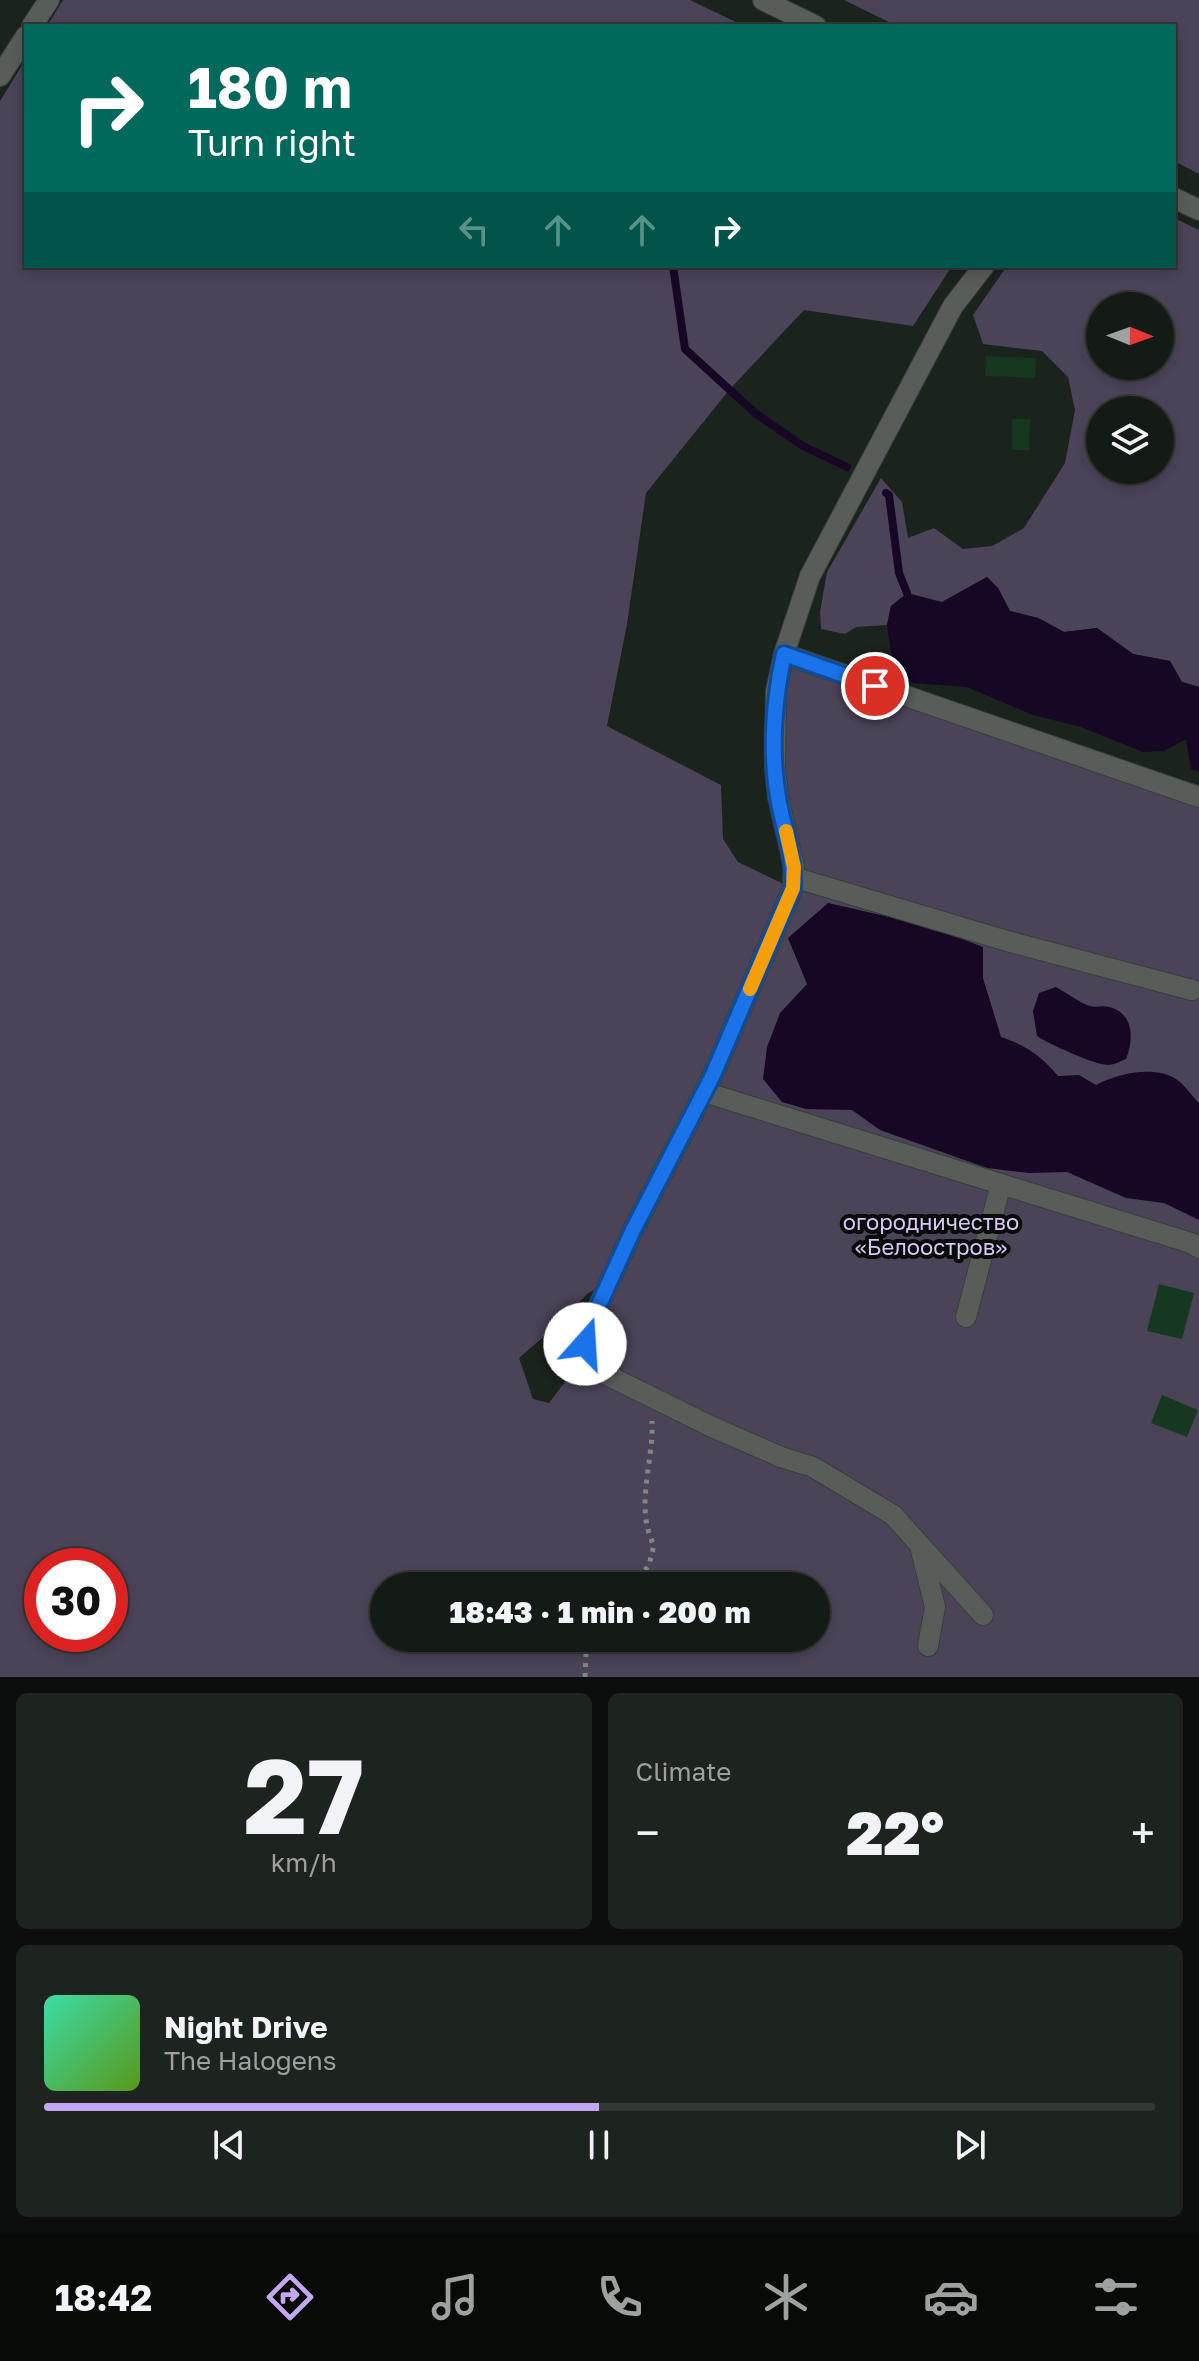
<!DOCTYPE html>
<meta charset="utf-8">
<style>
body{margin:0;font-family:"Golos Text",sans-serif;background:#1d231e;color:#f1f3f6;height:100vh;display:flex;flex-direction:column;font-size:30px;white-space:nowrap}
*{box-sizing:border-box;margin:0}
p{font-size:26px;color:#9da1a0}
.icon{flex:none;width:44px;height:44px;fill:none;stroke:currentColor;stroke-width:2;stroke-linecap:round;stroke-linejoin:round}
.map{position:relative;height:1677px;overflow:hidden}
.panel{display:flex;flex-direction:column;gap:16px;padding:16px;background:#0b0e0c;flex:1}
.panel>*{flex:none}
.top-card{position:absolute;left:24px;top:24px;width:1152px;height:244px;border-radius:0px;box-shadow:0 4px 12px #0003,0 0 0 2px #333834;background:#00695c;color:#fff;overflow:hidden}
.needle{width:52px;rotate:91deg}
.controls{position:absolute;left:1086px;top:292px;display:grid;gap:16px}
.controls a{display:grid;place-items:center;width:88px;height:88px;border-radius:50%;background:#141a15;box-shadow:0 4px 12px #0003,0 0 0 2px #333834;font-size:40px}
.speed{position:absolute;left:24px;top:1548px;display:flex;gap:16px;font-size:40px;font-weight:700;text-align:center}
.speed>*{display:grid;place-content:center;width:104px;height:104px;border-radius:50%;background:#141a15;box-shadow:0 4px 12px #0003,0 0 0 2px #333834;line-height:1}
.speed .limit{border:12px solid #d22;background:#fff;color:#111}
.pin{position:absolute;display:grid;place-items:center;width:68px;height:68px;color:#fff;margin:-34px;border:4px solid #fff;border-radius:50%;box-shadow:0 2px 8px #0007}
.me{position:absolute;width:88px;margin:-44px;rotate:19deg;stroke-linejoin:round;filter:drop-shadow(0 0 6px #0008)}
.turn{display:flex;align-items:center;gap:28px;height:168px;padding:0 32px;font-size:36px}
.turn .icon{width:104px;height:104px;stroke-width:2.5}
.turn b{display:block;font-size:56px;line-height:68px}
.lanes{display:flex;align-items:center;height:76px;padding:0 32px;background:#0003;justify-content:center;gap:40px;direction:ltr}
.lanes .off{opacity:.35}
.big{font-size:60px;font-weight:800;line-height:1.1}
.panel .widget{flex:1;display:flex;flex-direction:column;justify-content:center;gap:12px;min-width:0;padding:0 28px;border-radius:12px;background:#1d231e}
.panel .dial{align-items:center;gap:0}
.dial b{font-size:104px;line-height:1}
.song{display:flex;align-items:center;gap:24px}
.cover{width:96px;height:96px;border-radius:12px;background:linear-gradient(135deg,hsl(160 70% 55%),hsl(90 70% 35%))}
.played{height:8px;border-radius:4px;background:linear-gradient(90deg,#c4a7f1 50%,#333834 50%)}
.keys{display:flex;justify-content:space-around;direction:ltr}
.heat{display:flex;justify-content:space-between;align-items:center;font-size:44px;direction:ltr}
.panel .tiles{flex:1;display:grid;gap:16px;grid-template-columns:1fr 1fr}
.widget:last-child{grid-column:span 2}
.trip{position:absolute;left:370px;top:1572px;width:460px;height:80px;border-radius:40px;background:#141a15;box-shadow:0 4px 12px #0003,0 0 0 2px #333834;font-weight:800;line-height:80px;text-align:center}
.menu{display:flex;height:128px;justify-content:space-around;align-items:center;background:#080a08;color:#9da1a0}
.menu .icon{width:56px;height:56px}
.menu .current{color:#c4a7f1}
.menu b{font-size:36px;color:#f1f3f6}
.map>svg:first-child{display:block}
.green{fill:#4b4358;fill-rule:evenodd}
.water{fill:#160825}
.lines{fill:none;stroke-linecap:round;stroke-linejoin:round}
.stream{stroke:#160825;stroke-width:8}
.building{fill:#163821}
.minor-casing{stroke:#373f39;stroke-width:22}
.path{stroke:#818882;stroke-width:5;stroke-dasharray:4 6;stroke-linecap:butt}
.minor{stroke:#595d5a;stroke-width:20}
.route-casing{stroke:#114b97;stroke-width:20}
.route{stroke:#1a73e8;stroke-width:14}
.slow{stroke:#f59e0b;stroke-width:14}
.labels{text-anchor:middle;stroke-width:8;stroke-linejoin:round;paint-order:stroke}
.park-label{font-size:22px;fill:#dac7f9;stroke:#080b08}
</style>
<div class="map">
<svg width="1199" height="1677" viewBox="0 0 1199 1677">
<rect width="100%" height="100%" fill="#1a231c"/>
<g class="green">
<path d="M63 0H690L744 26H47Z"/>
<path d="M844 0H1199V174L1174 161V26H897Z"/>
<path d="M26 59V266H952L913 326 804 310 730 389 646 493 627 624 607 726 721 785 723 839 738 862 792 888 778 797 787 655 1199 797V1677H0V101ZM599 1287 590 1359 597 1375 580 1362 549 1403 533 1399 519 1358 564 1319 587 1294ZM42 1566H110V1634H42ZM384 1586H816V1638H384Z"/>
<path d="M1174 218 1199 230V687L1182 682 1170 661 1133 654 1097 628 1064 632 1038 618 1010 611 998 588 987 577 942 602 891 606 887 625 856 627 845 634 821 629 820 612 827 572 881 478 902 502 908 538 934 528 963 549 992 546 1024 528 1065 463 1075 410 1068 377 1042 351 983 344 973 315 1007 266H1174ZM1100 306H1160V366H1100ZM1100 410H1160V470H1100Z"/>
</g>
<g class="water">
<path d="M987 577 998 588 1010 611 1038 618 1064 632 1097 628 1133 654 1170 661 1182 682 1199 687V772L1191 769 1186 739 1164 751 1143 752 1081 727 1033 715 967 687 913 683 894 673 887 625 891 606 907 593 942 602Z"/>
<path d="M828 903 929 926 983 947V978L1001 1037C1026 1045 1041 1056 1058 1076L1079 1075 1096 1085C1116 1074 1155 1065 1176 1079 1185 1085 1192 1096 1199 1103V1220L1164 1203 1126 1198 1067 1172 1029 1173 987 1168 880 1130 852 1110 806 1109 782 1102 763 1079 767 1047 780 1013 807 984 788 938Z"/>
<path d="M1056 987C1067 993 1078 1002 1090 1006 1096 1008 1103 1005 1109 1007 1134 1013 1134 1039 1126 1059 1121 1061 1114 1065 1108 1065 1095 1065 1049 1044 1037 1036L1033 1011 1039 993Z"/>
</g>
<g class="lines">
<g class="stream">
<path d="M673 266 685 349 755 413 803 446 847 467"/>
<path d="M886 493 889 495 899 573 907 593"/>
</g>
</g>
<g class="building">
<path d="M986 356 1036 358 1035 378 985 376Z"/>
<path d="M1012 419H1030L1029 450H1012Z"/>
<path d="M1159 1284 1194 1293 1182 1339 1147 1331Z"/>
<path d="M1162 1395 1198 1410 1187 1437 1151 1423Z"/>
</g>
<g class="lines">
<g class="minor-casing">
<g id="minor">
<path d="M763 0 816 26"/>
<path d="M32 26 49 0"/>
<path d="M0 76 26 36"/>
<path d="M1174 198 1199 210"/>
<path d="M784 654 1199 797"/>
<path d="M793 877 1007 941 1192 990"/>
<path d="M704 1092 1191 1243 1199 1248"/>
<path d="M966 1317 1001 1184"/>
<path d="M921 1550 935 1607 928 1646"/>
<path d="M983 1615 893 1515 813 1467 781 1457 708 1425 601 1372C590 1358 584 1349 587 1331L633 1230 712 1077 793 888 794 867 778 797 775 768 776 691 784 654 810 576 953 306 984 266"/>
</g>
</g>
<g class="path">
<path d="M633 1586 649 1565 654 1545C634 1508 654 1461 652 1421"/>
<path d="M585 1677 586 1654 592 1638"/>
</g>
<use href="#minor" class="minor"/>
</g>
<g class="lines">
<g class="route-casing">
<path id="route" d="M585 1344 587 1331 633 1230 712 1077 793 888C795 856 783 828 778 797 770 751 774 699 784 654L875 686"/>
</g>
<use href="#route" class="route"/>
<path class="slow" d="M750 989 793 888 794 867 786 831"/>
</g>
<g class="labels">
<g class="park-label">
<text x="931" y="1230">огородничество<tspan x="931" dy="25">«Белоостров»</tspan></text>
</g>
</g>
</svg>
<div class="controls">
<a><svg class="needle" viewBox="-14 -14 28 28"><path d="M0-13l5 13h-10z" fill="#e53935"/><path d="M0 13l5-13h-10z" fill="#9da1a0"/></svg></a>
<a><svg class="icon" aria-label="layers" viewBox="0 0 24 24"><path d="M12 4l9 5-9 5-9-5zM3 14l9 5 9-5"/></svg></a>
</div>
<div class="speed"><div class="limit">30</div></div>
<div class="pin" style="left:875px;top:686px;background:#d93025"><svg class="icon" aria-label="arrive" viewBox="0 0 24 24"><path d="M6 21V4h12l-3 4 3 4H6"/></svg></div>
<svg class="me" style="left:585px;top:1344px" viewBox="-20 -20 40 40"><circle r="19" fill="#fff"/><path d="M0-13L10 11 0 6-10 11z" fill="#1a73e8"/></svg>
<div class="trip">18:43 · 1 min · 200 m</div>
<div class="top-card">
<div class="turn"><svg class="icon" aria-label="right" viewBox="0 0 24 24"><path d="M7 20v-9h11M14 6l5 5-5 5"/></svg><div><b>180 m</b>Turn right</div></div>
<div class="lanes"><svg class="icon off" aria-label="left" viewBox="0 0 24 24"><path d="M17 20v-9H6M10 6l-5 5 5 5"/></svg><svg class="icon off" aria-label="ahead" viewBox="0 0 24 24"><path d="M12 20V5M6 11l6-6 6 6"/></svg><svg class="icon off" aria-label="ahead" viewBox="0 0 24 24"><path d="M12 20V5M6 11l6-6 6 6"/></svg><svg class="icon" aria-label="right" viewBox="0 0 24 24"><path d="M7 20v-9h11M14 6l5 5-5 5"/></svg></div>
</div>
</div>
<section class="panel">
<div class="tiles">
<div class="widget dial"><b>27</b><p>km/h</p></div>
<div class="widget"><p>Climate</p>
<div class="heat"><a>−</a><b class="big">22°</b><a>+</a></div>
</div>
<div class="widget">
<div class="song"><i class="cover"></i><div><b>Night Drive</b><p>The Halogens</p></div></div>
<div class="played"></div>
<div class="keys"><svg class="icon" aria-label="previous" viewBox="0 0 24 24"><path d="M18 5L8 12l10 7zM5 5v14"/></svg><svg class="icon" aria-label="pause" viewBox="0 0 24 24"><path d="M8 5v14M16 5v14"/></svg><svg class="icon" aria-label="next" viewBox="0 0 24 24"><path d="M6 5l10 7-10 7zM19 5v14"/></svg></div>
</div>
</div>
</section>
<nav class="menu">
<b>18:42</b>
<svg class="icon current" aria-label="directions" viewBox="0 0 24 24"><path d="M12 3l9 9-9 9-9-9zM9 14v-3h6M13 9l2 2-2 2"/></svg>
<svg class="icon" aria-label="music" viewBox="0 0 24 24"><path d="M9 18V5l10-2v13"/><circle cx="6" cy="18" r="3"/><circle cx="16" cy="16" r="3"/></svg>
<svg class="icon" aria-label="phone" viewBox="0 0 24 24"><path d="M5 4h4l2 5-3 2q2 4 5 5l2-3 5 2v4C11 20 4 13 5 4z"/></svg>
<svg class="icon" aria-label="climate" viewBox="0 0 24 24"><path d="M12 3v18M4 7l16 10M4 17L20 7"/></svg>
<svg class="icon" aria-label="car" viewBox="0 0 24 24"><path d="M5 17H2v-5l4-1 3-4h7l3 4 3 1v5h-3M9 17h6M6 11h13"/><circle cx="7" cy="17" r="2"/><circle cx="17" cy="17" r="2"/></svg>
<svg class="icon" aria-label="filters" viewBox="0 0 24 24"><path d="M4 7h16M4 17h16"/><circle cx="9" cy="7" r="2"/><circle cx="15" cy="17" r="2"/></svg>
</nav>
